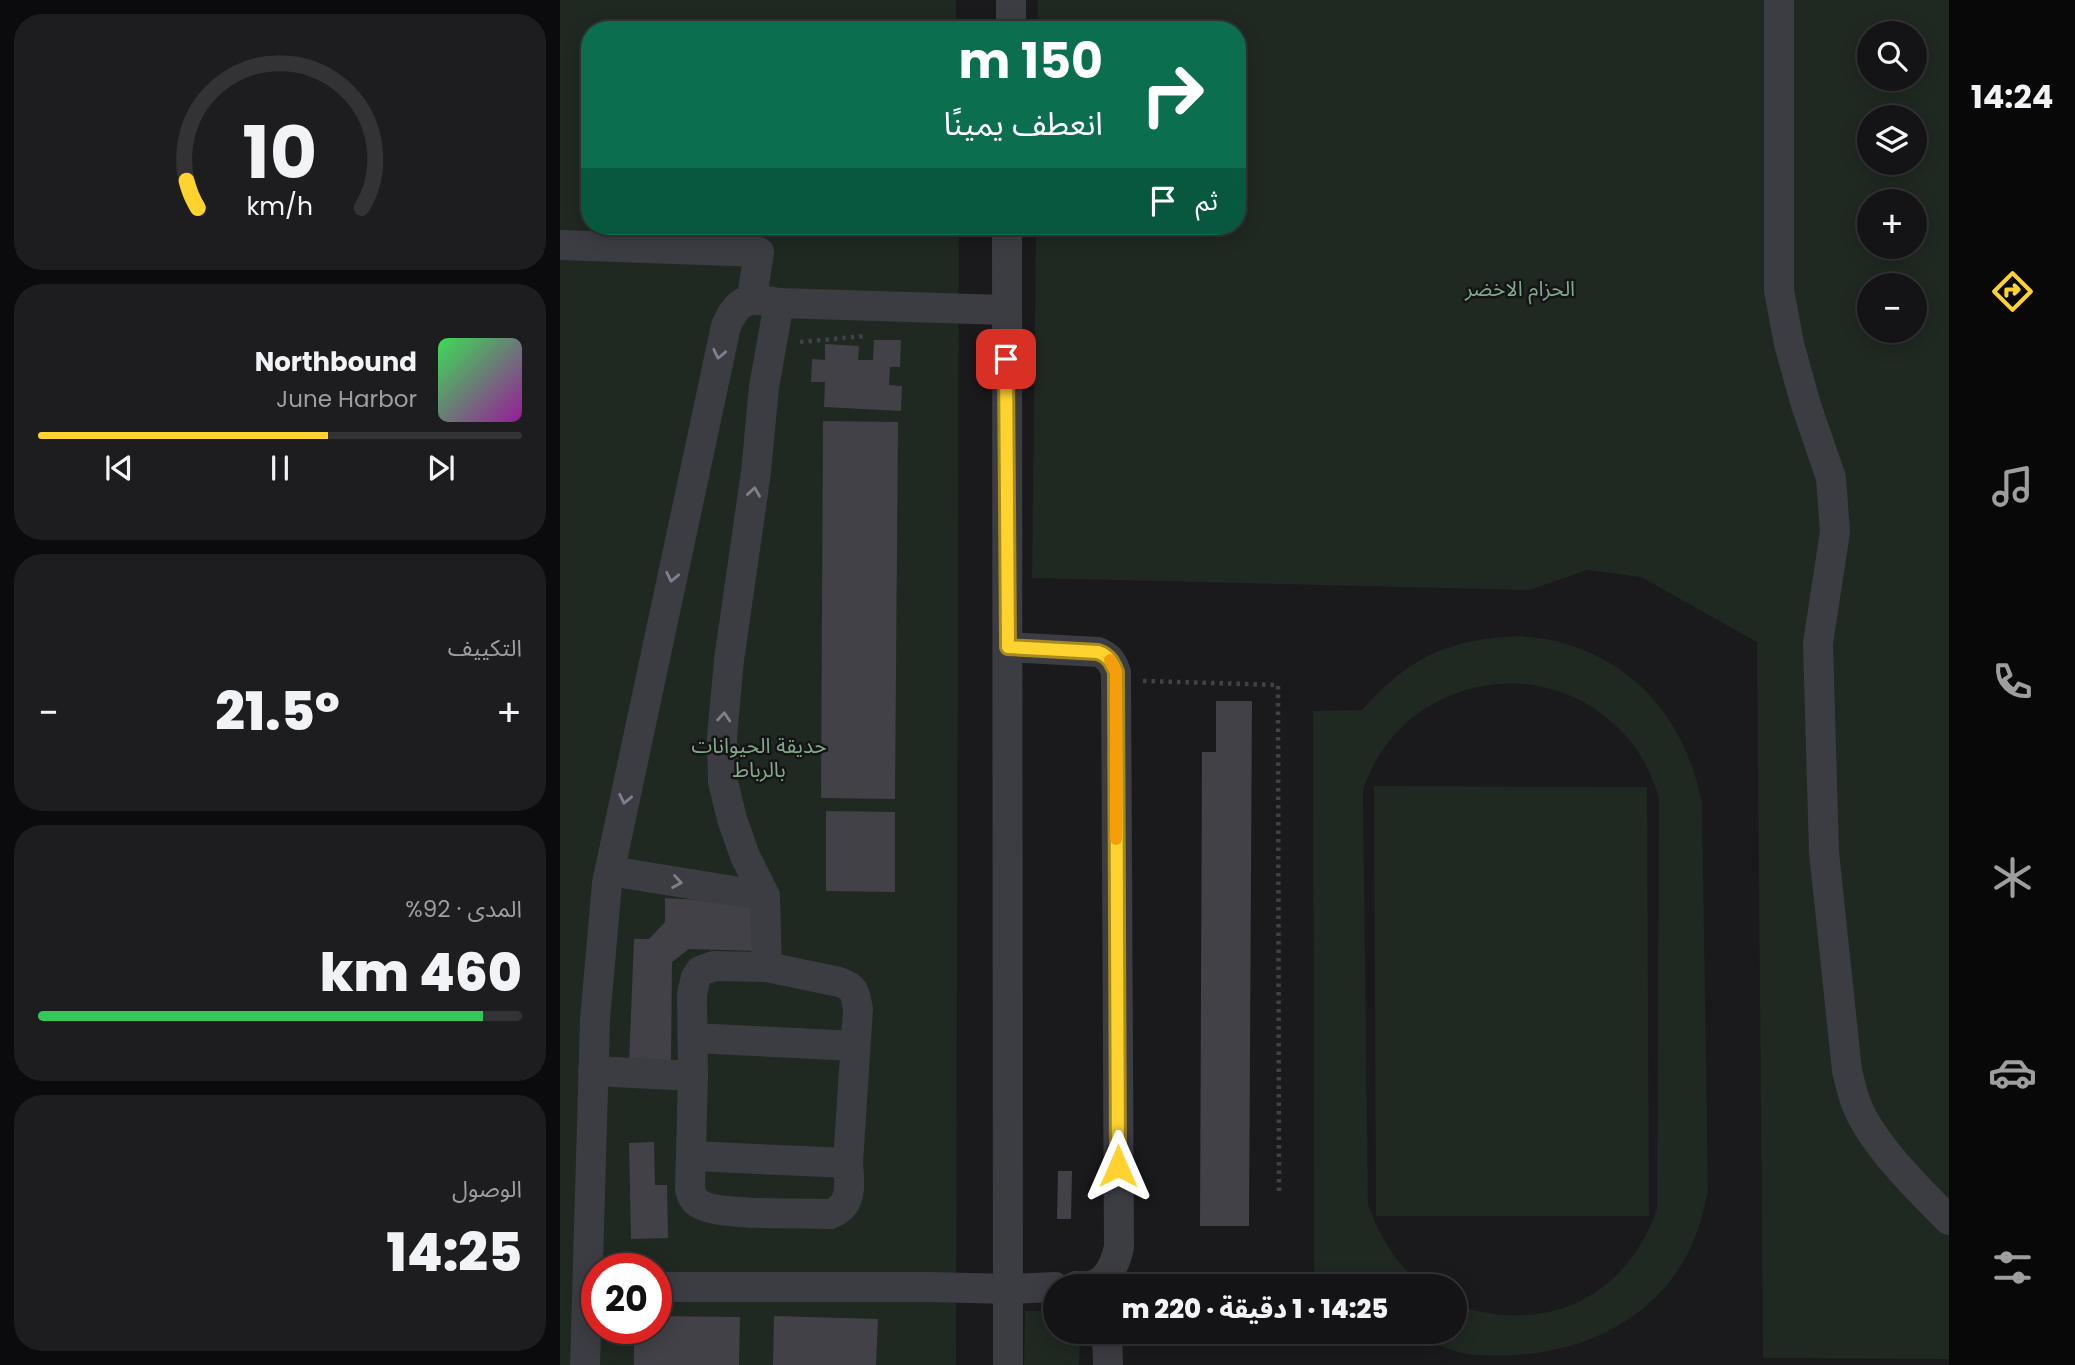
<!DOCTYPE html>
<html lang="ar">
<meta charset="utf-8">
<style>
body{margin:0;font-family:Poppins,"Noto Sans Arabic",sans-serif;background:#1d1c1e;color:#f1f3f6;direction:rtl;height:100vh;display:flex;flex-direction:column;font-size:26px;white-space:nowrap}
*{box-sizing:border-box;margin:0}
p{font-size:23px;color:#9d9ea0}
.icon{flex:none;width:38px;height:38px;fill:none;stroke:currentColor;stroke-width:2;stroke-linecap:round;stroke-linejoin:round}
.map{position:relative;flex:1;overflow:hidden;direction:ltr}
.panel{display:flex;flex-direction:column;gap:14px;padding:14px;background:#0b0a0c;width:560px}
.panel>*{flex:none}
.guide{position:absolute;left:21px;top:21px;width:665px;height:214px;border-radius:28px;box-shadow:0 4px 18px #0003,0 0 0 2px #333234;direction:rtl;background:#0b6e4f;color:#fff;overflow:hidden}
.buttons{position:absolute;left:1297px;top:21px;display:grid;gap:14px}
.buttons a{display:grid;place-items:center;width:70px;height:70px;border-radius:50%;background:#141315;box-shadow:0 4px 18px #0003,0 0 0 2px #333234;font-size:35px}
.speed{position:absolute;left:21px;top:1253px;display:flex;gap:14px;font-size:35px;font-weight:700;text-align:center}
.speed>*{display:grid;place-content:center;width:91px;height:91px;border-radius:50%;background:#141315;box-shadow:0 4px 18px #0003,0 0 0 2px #333234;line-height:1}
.speed .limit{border:10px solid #d22;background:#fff;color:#111}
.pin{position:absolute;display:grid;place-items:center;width:60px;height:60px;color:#fff;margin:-30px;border-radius:14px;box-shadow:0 4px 10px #0006}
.me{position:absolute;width:77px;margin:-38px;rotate:0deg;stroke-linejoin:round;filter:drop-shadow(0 0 5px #0008)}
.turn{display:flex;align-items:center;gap:24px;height:147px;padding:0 28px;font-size:32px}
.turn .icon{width:91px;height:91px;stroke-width:2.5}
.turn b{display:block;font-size:49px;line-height:60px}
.then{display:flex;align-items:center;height:66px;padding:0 28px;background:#0003;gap:14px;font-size:26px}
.big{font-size:52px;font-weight:800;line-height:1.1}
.panel .widget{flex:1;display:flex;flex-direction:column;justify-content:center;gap:10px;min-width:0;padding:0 24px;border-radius:28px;background:#1d1c1e}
.panel .dial{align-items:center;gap:0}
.dial svg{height:182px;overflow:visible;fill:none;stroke:#333234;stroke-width:7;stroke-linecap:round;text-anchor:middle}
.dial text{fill:#f1f3f6;stroke:none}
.song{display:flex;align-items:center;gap:21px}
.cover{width:84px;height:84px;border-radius:10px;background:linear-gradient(135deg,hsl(130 70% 55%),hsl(300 70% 35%))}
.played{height:7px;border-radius:4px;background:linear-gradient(90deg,#ffd32f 60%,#333234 60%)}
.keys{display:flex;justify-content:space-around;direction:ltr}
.heat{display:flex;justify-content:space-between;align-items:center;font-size:38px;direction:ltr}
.charge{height:10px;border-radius:5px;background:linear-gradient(90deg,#34c759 92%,#333234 0)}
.trip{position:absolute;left:483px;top:1274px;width:424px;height:70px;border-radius:35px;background:#141315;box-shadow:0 4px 18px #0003,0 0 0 2px #333234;font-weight:800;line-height:70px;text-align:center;direction:rtl}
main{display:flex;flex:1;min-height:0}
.menu{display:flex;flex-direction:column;width:126px;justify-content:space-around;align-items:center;background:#080808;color:#9d9ea0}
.menu .icon{width:49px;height:49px}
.menu .on{color:#ffd32f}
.menu b{font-size:32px;color:#f1f3f6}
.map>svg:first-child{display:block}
.green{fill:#1f2821;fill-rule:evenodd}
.building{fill:#414147}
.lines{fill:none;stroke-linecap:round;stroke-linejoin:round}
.path{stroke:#404149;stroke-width:4.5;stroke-dasharray:3.5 5;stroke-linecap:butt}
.minor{stroke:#3c3c43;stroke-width:30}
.oneway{stroke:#7f808c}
.route-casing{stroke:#a6891f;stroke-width:18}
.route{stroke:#ffd32f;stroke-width:12}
.slow{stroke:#f59e0b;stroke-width:12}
.labels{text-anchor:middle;stroke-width:5;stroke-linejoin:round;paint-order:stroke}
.park-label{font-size:21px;fill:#81a988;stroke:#151417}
</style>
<main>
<nav class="menu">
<b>14:24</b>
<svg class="icon on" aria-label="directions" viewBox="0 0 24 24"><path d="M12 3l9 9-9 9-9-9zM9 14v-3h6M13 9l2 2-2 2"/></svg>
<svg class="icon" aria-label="music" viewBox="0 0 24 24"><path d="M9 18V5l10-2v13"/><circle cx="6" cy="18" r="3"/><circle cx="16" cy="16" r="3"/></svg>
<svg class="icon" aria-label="phone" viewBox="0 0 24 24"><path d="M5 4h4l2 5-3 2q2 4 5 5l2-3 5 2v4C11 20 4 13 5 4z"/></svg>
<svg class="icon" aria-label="climate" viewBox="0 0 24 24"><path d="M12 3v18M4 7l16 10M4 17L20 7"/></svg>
<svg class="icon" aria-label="car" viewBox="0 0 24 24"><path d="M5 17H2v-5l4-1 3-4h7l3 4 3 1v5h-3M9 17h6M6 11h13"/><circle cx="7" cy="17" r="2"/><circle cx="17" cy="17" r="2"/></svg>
<svg class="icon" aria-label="filters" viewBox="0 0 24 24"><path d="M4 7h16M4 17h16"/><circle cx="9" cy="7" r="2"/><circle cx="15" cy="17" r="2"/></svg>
</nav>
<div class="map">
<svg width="1389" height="1365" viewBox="0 0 1389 1365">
<rect width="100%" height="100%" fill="#1a191c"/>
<g class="green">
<path d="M0 0H396V30H30V226H399L396 1365H0ZM37 1269H96V1328H37Z"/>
<path d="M478 0H1389V1359L1203 1358 1197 642 1081 577 1027 570 970 590 472 578 476 226H677V30H478ZM1309 33H1354V79H1309ZM1309 117H1354V163H1309ZM1309 201H1354V247H1309ZM1309 285H1354V331H1309Z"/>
<path d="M961 636C973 638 987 638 999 642 1079 663 1127 724 1142 804L1148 1191C1143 1216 1136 1240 1123 1262 1079 1337 986 1365 901 1353 884 1348 868 1340 852 1332H894V1304C983 1336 1066 1299 1097 1209L1099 797C1092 777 1084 758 1070 741 1011 668 904 665 839 730 822 747 811 768 803 789L808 1204C820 1238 836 1264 864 1286H754L753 711 802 710C850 656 889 639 961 636Z"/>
<path d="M814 786 1087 787 1089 1216H816Z"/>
<path d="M465 1311H495V1332H520L519 1365H464Z"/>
<path d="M577 1332H626L625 1345 577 1344Z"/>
</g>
<g class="building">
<path d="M314 340H341L340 367H330L329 385 342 386 341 411 264 407 265 382H251L252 359 265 360V344L299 346 298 360H313Z"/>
<path d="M263 421 338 422 335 799 261 798Z"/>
<path d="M656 701H692L689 1226H640L642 752H656Z"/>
<path d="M266 811 335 812V892L266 891Z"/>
<path d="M105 898 198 903 197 951 129 949 112 962 111 1065 69 1064 74 939H89L105 922Z"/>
<path d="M94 1142 95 1185H107L108 1238 71 1239 69 1143Z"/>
<path d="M498 1171H512L511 1219H497Z"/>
<path d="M96 1316 180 1317 179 1365H74V1328H96Z"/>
<path d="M214 1316 318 1319 316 1365H213Z"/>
</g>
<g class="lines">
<g class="path">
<path d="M240 342 305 336"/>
<path d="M583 681 718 685 719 1194"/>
</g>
<g class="minor">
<path d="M1219 0V290L1229 344 1246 405 1271 478 1275 532 1258 643 1264 852 1287 1071C1290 1082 1292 1093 1296 1103 1310 1142 1359 1190 1389 1220"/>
<path d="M451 30V0"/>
<path d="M447 226 448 1365"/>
<path d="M0 245 199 252 192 298"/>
<path d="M448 647 538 652C549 656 552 662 556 672L559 1247C556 1261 549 1279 534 1285 529 1287 521 1286 516 1286"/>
<path d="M50 871 205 896 185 856 172 819 163 782 162 737 169 660 196 472 204 387 219 303"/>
<path d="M205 896 207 967 154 966 140 971 136 977 132 994 133 1076 130 1189C131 1194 133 1200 138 1203 156 1217 243 1212 270 1214 293 1206 290 1184 288 1163L298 1009C295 993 295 987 279 982L207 967"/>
<path d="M134 1038 295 1046"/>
<path d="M33 1071 133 1076"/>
<path d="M131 1156 288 1163"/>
<path d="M96 1287H370L449 1289 495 1287"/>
<path d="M547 1332 548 1365"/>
<path d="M25 1365 35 1020 47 883 166 326C180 295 190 298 219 303L446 310"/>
</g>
</g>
<defs><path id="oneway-chevron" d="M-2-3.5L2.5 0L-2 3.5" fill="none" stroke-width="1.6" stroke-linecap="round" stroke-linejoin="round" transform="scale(1.75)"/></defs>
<g class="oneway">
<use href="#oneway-chevron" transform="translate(159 354) rotate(102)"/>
<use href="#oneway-chevron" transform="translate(194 492) rotate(-82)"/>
<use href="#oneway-chevron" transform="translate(112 577) rotate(102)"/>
<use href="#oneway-chevron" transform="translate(164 717) rotate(-85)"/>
<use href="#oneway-chevron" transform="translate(65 799) rotate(102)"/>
<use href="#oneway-chevron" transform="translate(117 882) rotate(9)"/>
</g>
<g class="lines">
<g class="route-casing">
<path id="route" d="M446 359 448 647 538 652C549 656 552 662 556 672L558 1166"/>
</g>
<use href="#route" class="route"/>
<path class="slow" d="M550 660 556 672V839"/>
</g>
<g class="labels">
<g class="park-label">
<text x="960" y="296">الحزام الاخضر</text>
<text x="199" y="753">حديقة الحيوانات<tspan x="199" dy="24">بالرباط</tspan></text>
</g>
</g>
</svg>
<div class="buttons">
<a><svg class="icon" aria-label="search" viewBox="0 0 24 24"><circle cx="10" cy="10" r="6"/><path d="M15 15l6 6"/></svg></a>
<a><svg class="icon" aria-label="layers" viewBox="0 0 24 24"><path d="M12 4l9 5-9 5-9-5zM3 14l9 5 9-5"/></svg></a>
<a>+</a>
<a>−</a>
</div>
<div class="speed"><div class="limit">20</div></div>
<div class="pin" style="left:446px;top:359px;background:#d93025"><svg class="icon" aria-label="arrive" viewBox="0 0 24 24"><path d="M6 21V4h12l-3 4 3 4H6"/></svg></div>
<svg class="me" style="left:558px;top:1166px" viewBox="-20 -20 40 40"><path d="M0-17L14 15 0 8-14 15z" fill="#ffd32f" stroke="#fff" stroke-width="4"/></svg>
<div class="trip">14:25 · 1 دقيقة · 220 m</div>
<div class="guide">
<div class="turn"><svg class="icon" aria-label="right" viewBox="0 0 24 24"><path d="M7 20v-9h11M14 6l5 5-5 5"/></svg><div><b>150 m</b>انعطف يمينًا</div></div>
<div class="then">ثم<svg class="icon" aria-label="arrive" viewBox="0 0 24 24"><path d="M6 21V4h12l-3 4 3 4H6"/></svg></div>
</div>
</div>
<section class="panel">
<div class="widget dial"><svg viewBox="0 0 100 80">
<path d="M14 69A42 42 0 1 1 86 69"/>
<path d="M14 69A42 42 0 0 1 9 57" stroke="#ffd32f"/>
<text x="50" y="56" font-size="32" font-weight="700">10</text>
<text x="50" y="72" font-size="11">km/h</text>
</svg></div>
<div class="widget">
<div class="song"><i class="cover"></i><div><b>Northbound</b><p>June Harbor</p></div></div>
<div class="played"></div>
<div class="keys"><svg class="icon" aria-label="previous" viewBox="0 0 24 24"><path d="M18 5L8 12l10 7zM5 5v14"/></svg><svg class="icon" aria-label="pause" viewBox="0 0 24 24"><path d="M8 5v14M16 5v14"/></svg><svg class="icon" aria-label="next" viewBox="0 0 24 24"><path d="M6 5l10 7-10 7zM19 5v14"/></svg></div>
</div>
<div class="widget"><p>التكييف</p>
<div class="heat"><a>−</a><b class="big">21.5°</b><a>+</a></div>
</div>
<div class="widget"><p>المدى · 92%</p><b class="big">460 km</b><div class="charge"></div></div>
<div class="widget"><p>الوصول</p><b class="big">14:25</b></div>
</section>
</main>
